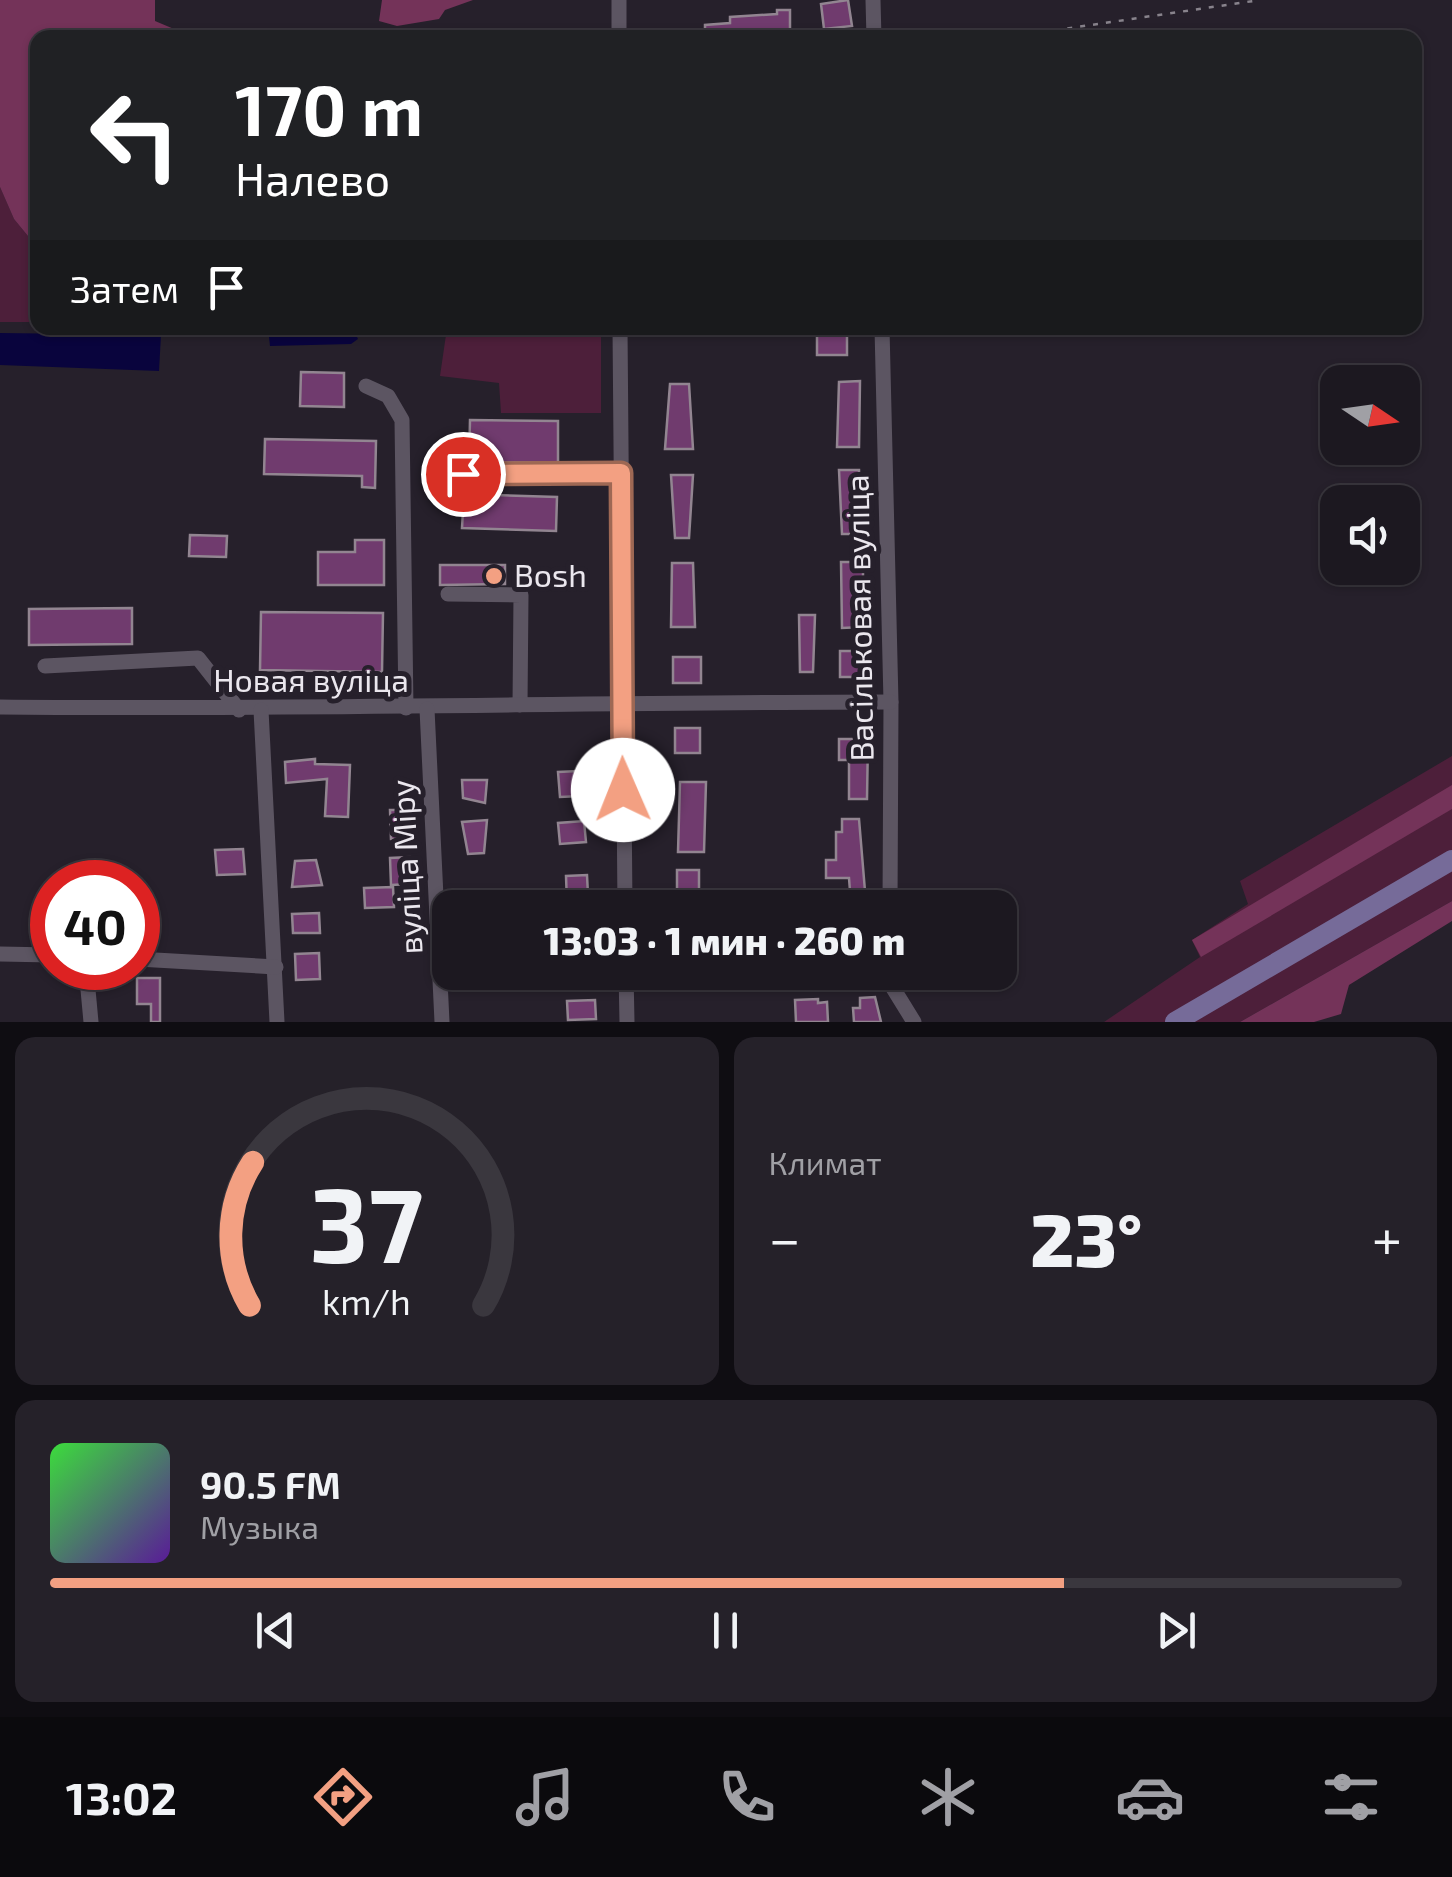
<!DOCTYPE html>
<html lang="ru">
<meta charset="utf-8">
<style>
body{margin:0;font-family:"Exo 2",sans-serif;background:#252129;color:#f1f3f6;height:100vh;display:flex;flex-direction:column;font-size:38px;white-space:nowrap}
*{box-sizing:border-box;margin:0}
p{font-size:32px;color:#a0a0a5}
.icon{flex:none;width:55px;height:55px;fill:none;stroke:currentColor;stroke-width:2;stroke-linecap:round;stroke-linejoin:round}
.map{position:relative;height:1022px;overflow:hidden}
.sheet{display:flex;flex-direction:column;gap:15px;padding:15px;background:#0f0d12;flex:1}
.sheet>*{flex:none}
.guide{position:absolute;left:30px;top:30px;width:1392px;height:305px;border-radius:20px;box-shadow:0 2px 8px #0004,0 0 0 2px #3a373e;background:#202124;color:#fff;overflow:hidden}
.needle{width:65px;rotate:103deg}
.controls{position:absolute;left:1320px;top:365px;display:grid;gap:20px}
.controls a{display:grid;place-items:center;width:100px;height:100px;border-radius:20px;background:#1c1820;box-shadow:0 2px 8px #0004,0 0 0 2px #3a373e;font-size:50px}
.speed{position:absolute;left:30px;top:860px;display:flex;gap:20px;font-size:50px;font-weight:700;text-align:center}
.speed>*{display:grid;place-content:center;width:130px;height:130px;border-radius:50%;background:#1c1820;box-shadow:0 2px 8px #0004,0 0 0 2px #3a373e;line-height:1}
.speed .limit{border:15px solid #d22;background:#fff;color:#111}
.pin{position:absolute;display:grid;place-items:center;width:85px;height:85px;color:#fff;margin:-42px;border:5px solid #fff;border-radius:50%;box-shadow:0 2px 10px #0007}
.me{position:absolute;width:110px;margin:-55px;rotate:359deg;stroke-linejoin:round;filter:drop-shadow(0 0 8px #0008)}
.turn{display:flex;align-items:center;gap:35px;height:210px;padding:0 40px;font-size:45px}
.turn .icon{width:130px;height:130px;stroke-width:2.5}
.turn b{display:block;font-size:70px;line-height:85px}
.then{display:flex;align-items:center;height:95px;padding:0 40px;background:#0003;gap:20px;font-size:38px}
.big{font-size:75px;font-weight:800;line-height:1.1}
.sheet .tile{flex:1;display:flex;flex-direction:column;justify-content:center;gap:15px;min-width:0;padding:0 35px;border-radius:20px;background:#252129}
.sheet .dial{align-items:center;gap:0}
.dial svg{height:260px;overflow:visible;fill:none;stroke:#3a373e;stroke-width:7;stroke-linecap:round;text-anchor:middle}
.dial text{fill:#f1f3f6;stroke:none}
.song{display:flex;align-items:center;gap:30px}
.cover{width:120px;height:120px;border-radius:15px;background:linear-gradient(135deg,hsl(120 70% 55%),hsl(270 70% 35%))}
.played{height:10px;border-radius:5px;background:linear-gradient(90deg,#f3a082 75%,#3a373e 75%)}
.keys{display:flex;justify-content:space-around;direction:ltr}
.heat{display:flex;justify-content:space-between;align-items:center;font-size:55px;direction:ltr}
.sheet .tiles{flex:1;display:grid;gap:15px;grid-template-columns:1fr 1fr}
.tile:last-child{grid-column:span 2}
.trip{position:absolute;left:432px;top:890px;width:585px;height:100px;border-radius:20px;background:#1c1820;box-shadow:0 2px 8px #0004,0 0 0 2px #3a373e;font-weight:800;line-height:100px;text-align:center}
.tabs{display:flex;height:160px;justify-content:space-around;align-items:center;background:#0b0a0d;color:#a0a0a5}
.tabs .icon{width:70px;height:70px}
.tabs .current{color:#f3a082}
.tabs b{font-size:45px;color:#f1f3f6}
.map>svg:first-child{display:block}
.green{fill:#4d1f3a}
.forest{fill:#743359}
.water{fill:#09043d}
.building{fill:#703b6e;stroke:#928591;stroke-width:2.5}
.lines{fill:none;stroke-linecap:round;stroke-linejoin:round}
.path{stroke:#88838c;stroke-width:2.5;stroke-dasharray:5 8;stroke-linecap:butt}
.minor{stroke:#5c5562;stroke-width:15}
.major{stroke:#766b99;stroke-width:20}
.route-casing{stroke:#9e6854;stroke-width:25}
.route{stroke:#f3a082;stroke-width:18}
.poi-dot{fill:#f3a082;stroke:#26202b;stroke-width:4}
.labels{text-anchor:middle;stroke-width:10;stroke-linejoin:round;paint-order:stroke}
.poi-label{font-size:32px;fill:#ebe7ee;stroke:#26202b;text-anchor:start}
.street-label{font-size:32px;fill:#ebe7ee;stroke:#26202b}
</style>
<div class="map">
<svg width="1452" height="1022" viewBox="0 0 1452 1022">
<rect width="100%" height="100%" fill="#26202b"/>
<g class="green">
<path d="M0 187 14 219 37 247V322H0Z"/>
<path d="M447 328H601V413H501L499 383 440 376Z"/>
<path d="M1452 756V901L1240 1022H1104L1200 957 1192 940 1248 904 1240 881Z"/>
</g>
<g class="forest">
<path d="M0 0H155V21L193 37 38 38 37 247 14 219 0 187Z"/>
<path d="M382 0H473L445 10 439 19 397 26 379 21Z"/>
<path d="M1452 785V809L1201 957 1192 940Z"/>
<path d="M1452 901V921L1349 985 1341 1014 1314 1022H1240Z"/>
</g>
<g class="water">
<path d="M268 328H353L358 339 351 344 270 346Z"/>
<path d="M0 333 161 335 159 371 0 365Z"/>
</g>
<g class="building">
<path d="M848 0 852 26 824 29 821 4Z"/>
<path d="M777 10H790V38H705V25L730 23V17L777 14Z"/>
<rect x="817" y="330" width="30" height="25"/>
<path d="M301 372 344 373V407L300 406Z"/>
<path d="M860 381 859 447H837L839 382Z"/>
<path d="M670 384H689L693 449H665Z"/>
<path d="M470 420 558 421V462L469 463Z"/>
<path d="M265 439 376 441 375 488 362 487V476L264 474Z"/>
<path d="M839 470H859L860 534H842Z"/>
<path d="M671 475H693L689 538H675Z"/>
<path d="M464 494 557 497 556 531 462 528Z"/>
<path d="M190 535 227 536 226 557 189 556Z"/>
<path d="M355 540H384V585H318V552H355Z"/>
<path d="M841 562H863V627L842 628Z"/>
<path d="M672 563H693L695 627H671Z"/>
<path d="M440 565H505V584L440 585Z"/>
<path d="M132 608V644L29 645V609Z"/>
<path d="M261 612 383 613 382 672 260 670Z"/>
<path d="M799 615H815L813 672H800Z"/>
<rect x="840" y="651" width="21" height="26"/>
<rect x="673" y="657" width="28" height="26"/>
<rect x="675" y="728" width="25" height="25"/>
<path d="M839 739H868L867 799H849V760H839Z"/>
<path d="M315 759V764L350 765 348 817 325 816 327 779 286 783 285 762Z"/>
<path d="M579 771 581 796 560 797 558 772Z"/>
<path d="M462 780H487L485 803 463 798Z"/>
<path d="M680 782H706L704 852H678Z"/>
<path d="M390 810H410L412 839H391Z"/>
<path d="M842 819H859L865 891H850L849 878H826V860H836V832H842Z"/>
<path d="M487 820 484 853 468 854 462 822Z"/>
<path d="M584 821 586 842 560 844 558 823Z"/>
<path d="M243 849 245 874 217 875 215 850Z"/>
<path d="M410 857 411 884 391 885 390 858Z"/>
<path d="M316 860 322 885 292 887 295 861Z"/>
<rect x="677" y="870" width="22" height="27"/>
<path d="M587 875 588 895H581V903L567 904 566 876Z"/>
<path d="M393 887 394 907 365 908 364 888Z"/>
<path d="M319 913 320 933H293L292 914Z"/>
<path d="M319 953 320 979 296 980 295 954Z"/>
<path d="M137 978H160V1022H151V1004H137Z"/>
<path d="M875 997 881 1022H854L853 1008H860V998Z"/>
<path d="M818 999V1003L827 1002 828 1022H796L795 1000Z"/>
<path d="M595 1000 596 1019 568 1020 567 1001Z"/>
</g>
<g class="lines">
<path class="path" d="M1003 38 1260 0"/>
<g class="minor">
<path d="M619 0V38"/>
<path d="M873 0 874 38"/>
<path d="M620 328 625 908"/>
<path d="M882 328 891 702 890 908"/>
<path d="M366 386 388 396 402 420 406 708"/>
<path d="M463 474 621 473"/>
<path d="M448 594 521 595 520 705"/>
<path d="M45 666 198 658 239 710"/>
<path d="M0 707C297 710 594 702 891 702"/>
<path d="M427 709 442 1022"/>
<path d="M261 710 277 1022"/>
<path d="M0 954 52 955"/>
<path d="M138 959 276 967"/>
<path d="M86 968 91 1022"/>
<path d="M626 972 627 1022"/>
<path d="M890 972 893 988 914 1022"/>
</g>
<path class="major" d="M1175 1022 1452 860"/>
</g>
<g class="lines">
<g class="route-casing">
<path id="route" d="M463 474 621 473 623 790"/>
</g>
<use href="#route" class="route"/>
</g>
<circle class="poi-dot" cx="494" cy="576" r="10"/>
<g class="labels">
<g class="poi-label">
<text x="514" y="587">Bosh</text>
</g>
<g class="street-label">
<text transform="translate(860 618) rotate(-91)" y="11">Васільковая вуліца</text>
<text x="311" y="692">Новая вуліца</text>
<text transform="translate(407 867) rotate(-93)" y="11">вуліца Міру</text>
</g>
</g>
</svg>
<div class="controls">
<a><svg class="needle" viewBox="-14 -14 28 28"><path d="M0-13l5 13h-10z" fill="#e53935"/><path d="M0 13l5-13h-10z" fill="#a0a0a5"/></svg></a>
<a><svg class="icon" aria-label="sound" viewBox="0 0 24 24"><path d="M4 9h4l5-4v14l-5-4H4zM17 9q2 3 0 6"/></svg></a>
</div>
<div class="speed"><div class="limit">40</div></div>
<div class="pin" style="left:463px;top:474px;background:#d93025"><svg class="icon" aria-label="arrive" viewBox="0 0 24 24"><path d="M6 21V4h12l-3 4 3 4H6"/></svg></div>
<svg class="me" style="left:623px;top:790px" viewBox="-20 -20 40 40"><circle r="19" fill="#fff"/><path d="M0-13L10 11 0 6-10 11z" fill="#f3a082"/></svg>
<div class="trip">13:03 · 1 мин · 260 m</div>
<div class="guide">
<div class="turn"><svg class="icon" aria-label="left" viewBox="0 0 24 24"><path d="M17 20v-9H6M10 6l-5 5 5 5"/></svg><div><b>170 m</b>Налево</div></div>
<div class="then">Затем<svg class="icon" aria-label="arrive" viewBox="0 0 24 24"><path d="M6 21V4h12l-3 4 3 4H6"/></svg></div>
</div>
</div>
<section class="sheet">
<div class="tiles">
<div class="tile dial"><svg viewBox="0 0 100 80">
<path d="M14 69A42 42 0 1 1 86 69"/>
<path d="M14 69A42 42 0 0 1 15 25" stroke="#f3a082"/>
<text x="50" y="56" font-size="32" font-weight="700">37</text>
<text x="50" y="72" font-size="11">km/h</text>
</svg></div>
<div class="tile"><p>Климат</p>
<div class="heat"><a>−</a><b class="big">23°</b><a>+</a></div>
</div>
<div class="tile">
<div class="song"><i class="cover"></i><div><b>90.5 FM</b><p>Музыка</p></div></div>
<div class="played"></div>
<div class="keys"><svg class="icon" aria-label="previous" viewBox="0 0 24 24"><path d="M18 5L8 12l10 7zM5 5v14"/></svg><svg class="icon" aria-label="pause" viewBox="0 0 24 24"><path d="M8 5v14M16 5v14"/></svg><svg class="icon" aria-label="next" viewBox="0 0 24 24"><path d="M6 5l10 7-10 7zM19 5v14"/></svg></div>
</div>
</div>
</section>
<nav class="tabs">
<b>13:02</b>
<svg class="icon current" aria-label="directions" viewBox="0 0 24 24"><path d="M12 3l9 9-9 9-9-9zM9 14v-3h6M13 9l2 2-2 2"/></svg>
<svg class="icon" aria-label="music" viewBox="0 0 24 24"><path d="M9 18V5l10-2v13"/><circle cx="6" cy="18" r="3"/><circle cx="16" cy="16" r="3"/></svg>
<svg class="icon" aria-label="phone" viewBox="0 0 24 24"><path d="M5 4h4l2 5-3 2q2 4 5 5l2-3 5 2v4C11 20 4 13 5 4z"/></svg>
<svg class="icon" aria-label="climate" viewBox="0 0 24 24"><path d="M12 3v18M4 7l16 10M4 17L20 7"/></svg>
<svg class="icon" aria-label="car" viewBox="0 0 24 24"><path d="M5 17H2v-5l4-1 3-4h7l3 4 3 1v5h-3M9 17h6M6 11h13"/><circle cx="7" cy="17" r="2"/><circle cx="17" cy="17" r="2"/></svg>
<svg class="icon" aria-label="filters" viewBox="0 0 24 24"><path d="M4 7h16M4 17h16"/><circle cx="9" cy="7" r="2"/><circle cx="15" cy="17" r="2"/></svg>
</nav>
